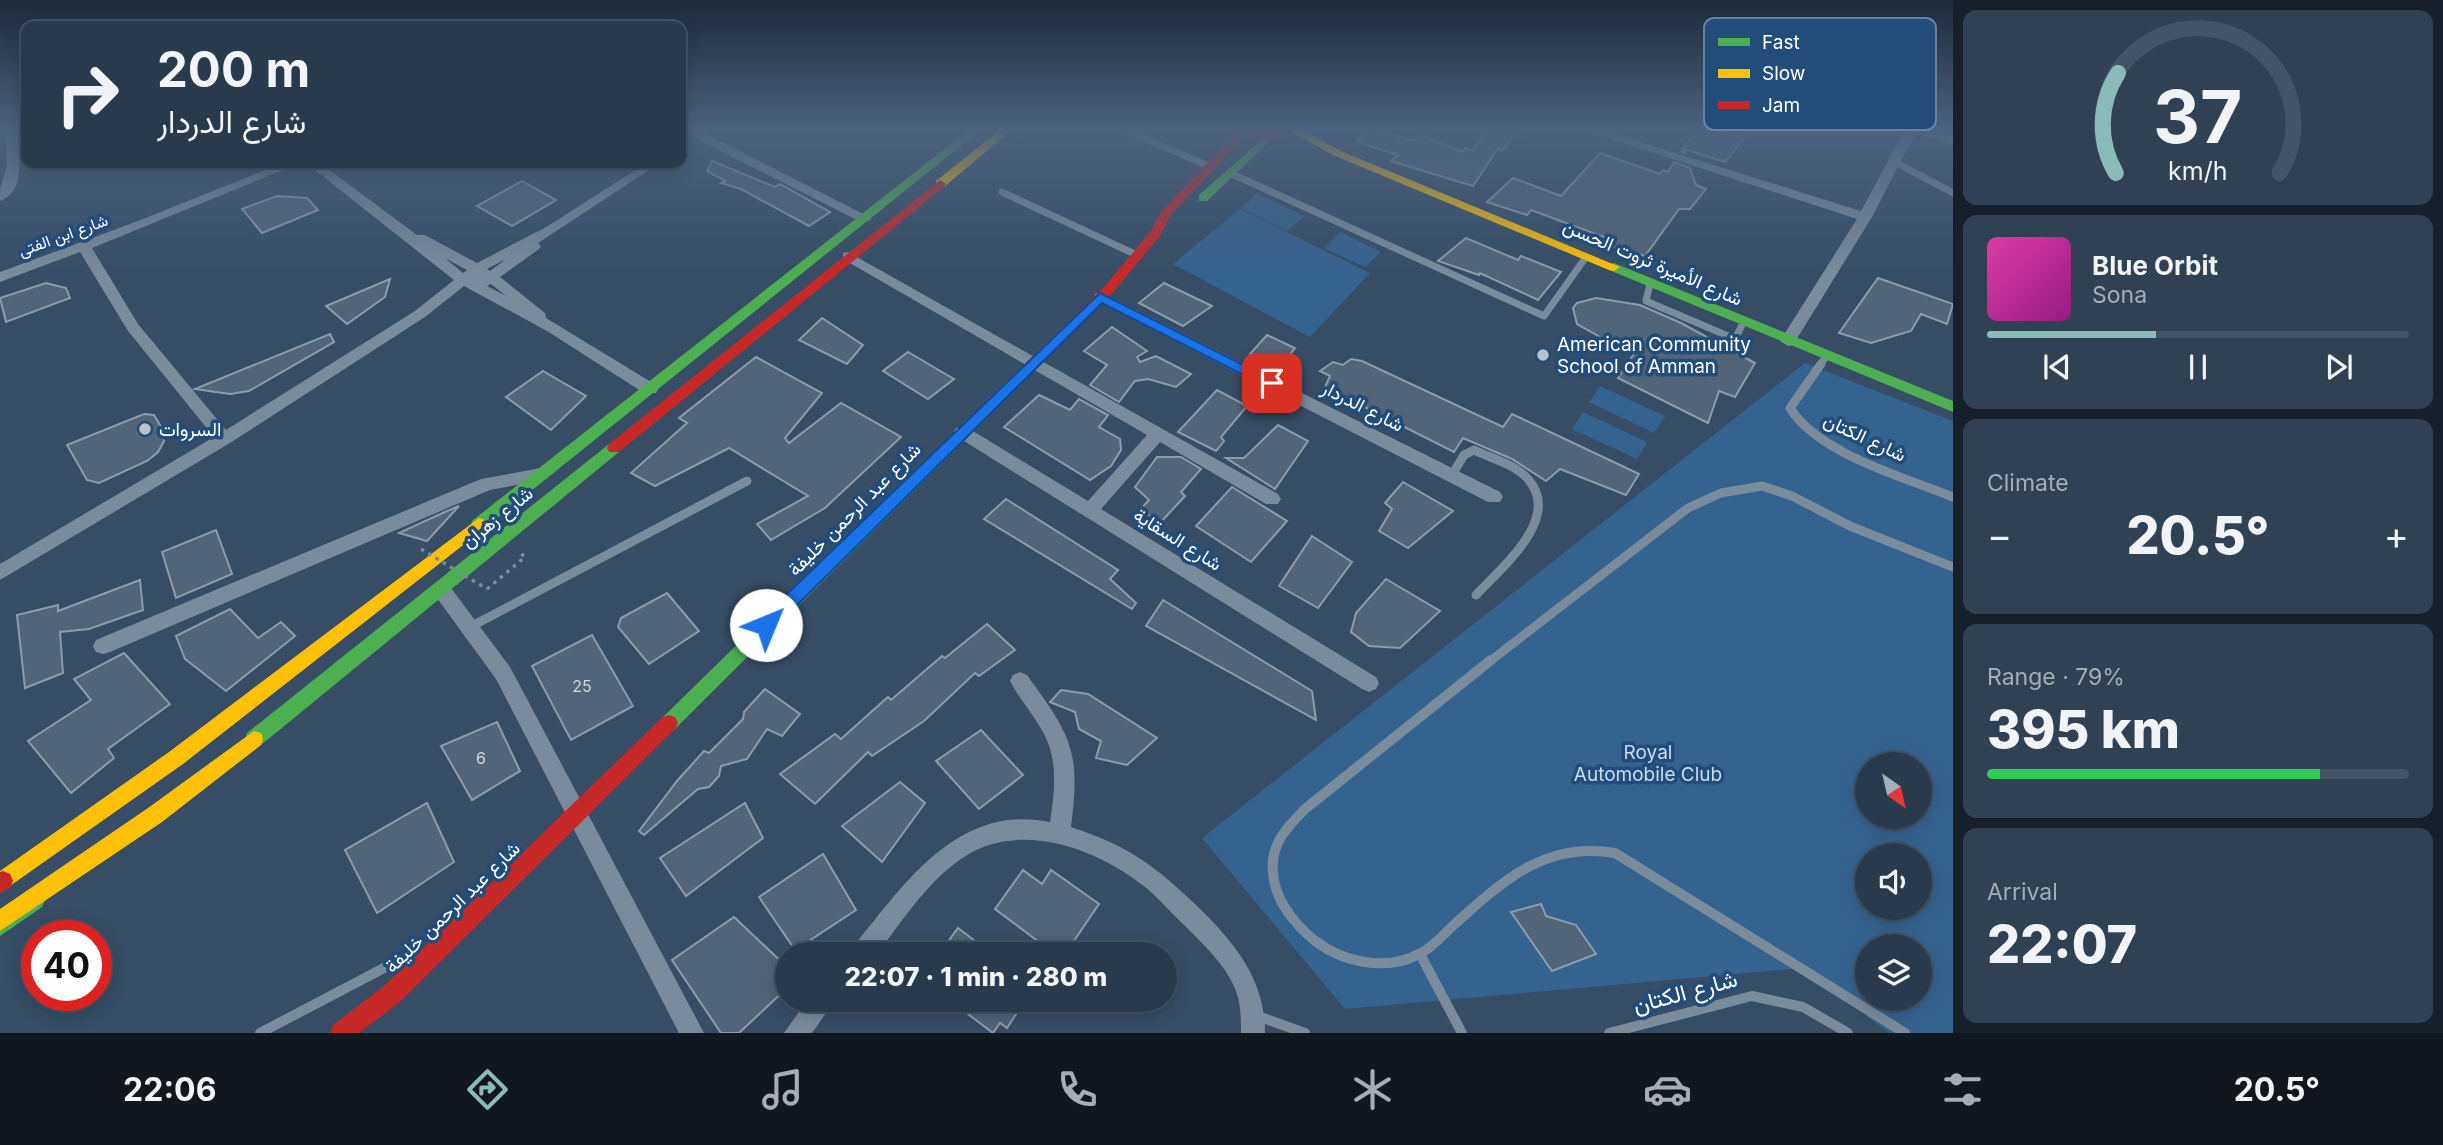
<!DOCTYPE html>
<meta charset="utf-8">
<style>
body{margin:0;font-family:Inter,Vazirmatn,sans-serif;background:#304153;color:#f1f3f6;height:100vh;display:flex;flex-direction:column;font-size:26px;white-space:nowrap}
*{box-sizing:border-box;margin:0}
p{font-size:23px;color:#a5adb5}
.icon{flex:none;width:38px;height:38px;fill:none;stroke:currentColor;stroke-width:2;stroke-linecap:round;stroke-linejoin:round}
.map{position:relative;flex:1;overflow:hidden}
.sheet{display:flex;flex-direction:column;gap:10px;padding:10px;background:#16202a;width:490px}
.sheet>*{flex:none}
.top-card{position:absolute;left:21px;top:21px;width:665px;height:147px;border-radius:14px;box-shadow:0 4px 18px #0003,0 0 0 2px #445464;background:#283a4c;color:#f1f3f6;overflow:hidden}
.needle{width:46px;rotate:146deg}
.buttons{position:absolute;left:1855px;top:752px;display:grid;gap:14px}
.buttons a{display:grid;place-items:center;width:77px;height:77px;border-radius:50%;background:#283a4c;box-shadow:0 4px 18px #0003,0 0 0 2px #445464;font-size:35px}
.speed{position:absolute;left:21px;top:920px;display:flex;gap:14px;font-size:35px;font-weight:700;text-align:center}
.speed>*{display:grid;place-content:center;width:91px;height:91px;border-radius:50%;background:#283a4c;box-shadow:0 4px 18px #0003,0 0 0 2px #445464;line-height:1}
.speed .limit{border:10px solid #d22;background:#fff;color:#111}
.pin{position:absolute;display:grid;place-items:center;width:60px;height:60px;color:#fff;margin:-30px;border-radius:14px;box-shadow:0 4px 10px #0006}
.me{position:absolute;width:77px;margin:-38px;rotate:45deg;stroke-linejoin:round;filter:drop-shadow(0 0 5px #0008)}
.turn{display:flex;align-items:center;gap:24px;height:147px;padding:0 21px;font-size:32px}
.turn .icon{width:91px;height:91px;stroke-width:2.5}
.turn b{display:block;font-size:49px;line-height:60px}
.big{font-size:52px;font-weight:800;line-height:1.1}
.sheet .card{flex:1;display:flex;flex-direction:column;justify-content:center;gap:10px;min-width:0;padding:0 24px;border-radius:14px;background:#304153}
.sheet .dial{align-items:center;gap:0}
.dial svg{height:182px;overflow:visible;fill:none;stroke:#445464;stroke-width:7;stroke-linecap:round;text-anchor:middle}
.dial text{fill:#f1f3f6;stroke:none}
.song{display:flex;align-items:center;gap:21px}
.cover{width:84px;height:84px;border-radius:10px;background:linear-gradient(135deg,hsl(320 70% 55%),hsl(310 70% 35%))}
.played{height:7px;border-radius:4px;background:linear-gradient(90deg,#8bbbb9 40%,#445464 40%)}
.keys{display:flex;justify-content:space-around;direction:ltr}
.heat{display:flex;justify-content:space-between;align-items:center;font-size:38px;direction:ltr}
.charge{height:10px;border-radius:5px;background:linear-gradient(90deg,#34c759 79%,#445464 0)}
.trip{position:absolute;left:775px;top:942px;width:402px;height:70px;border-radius:35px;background:#283a4c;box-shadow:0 4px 18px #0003,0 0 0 2px #445464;font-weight:800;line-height:70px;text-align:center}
.tab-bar{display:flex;height:112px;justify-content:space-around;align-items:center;background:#10171e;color:#a5adb5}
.tab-bar .icon{width:49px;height:49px}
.tab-bar .on{color:#8bbbb9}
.tab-bar b{font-size:32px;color:#f1f3f6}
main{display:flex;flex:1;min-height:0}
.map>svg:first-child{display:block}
.green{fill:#356390;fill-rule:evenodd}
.building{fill:#526477;stroke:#8d9cab;stroke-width:2}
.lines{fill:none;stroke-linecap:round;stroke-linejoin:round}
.path{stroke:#7a8b9c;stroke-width:3.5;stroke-dasharray:3.5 5;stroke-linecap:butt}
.lane-far2{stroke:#7a8b9c;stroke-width:7}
.lane-far1{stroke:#7a8b9c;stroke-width:9}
.lane{stroke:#7a8b9c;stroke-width:10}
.street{fill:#7a8b9c;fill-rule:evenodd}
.fast{fill:#4caf50;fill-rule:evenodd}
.slow{fill:#ffc107;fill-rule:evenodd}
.jam{fill:#c62828;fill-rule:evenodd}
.path-bridge{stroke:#7a8b9c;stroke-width:3.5;stroke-dasharray:3.5 5;stroke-linecap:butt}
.route{fill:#1a73e8;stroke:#114b97;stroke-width:2}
.poi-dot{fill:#b9c1c9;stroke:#224c79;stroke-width:2.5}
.labels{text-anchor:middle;stroke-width:7;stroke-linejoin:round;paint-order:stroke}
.far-street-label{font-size:16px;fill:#fff;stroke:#224c79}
.number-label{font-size:16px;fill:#d4d8dd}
.street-label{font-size:19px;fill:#fff;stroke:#224c79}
.poi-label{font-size:19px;fill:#fff;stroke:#224c79;text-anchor:start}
.park-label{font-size:19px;fill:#c6ddf4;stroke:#224c79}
.near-street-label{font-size:23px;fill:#fff;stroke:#224c79}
.key{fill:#224c79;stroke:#6482a1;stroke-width:2}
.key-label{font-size:19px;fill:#fff}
</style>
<main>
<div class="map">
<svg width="1953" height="1033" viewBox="0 0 1953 1033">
<rect width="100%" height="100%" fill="#364d65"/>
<g class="green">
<path d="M1257 193 1304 216 1287 231 1241 208Z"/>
<path d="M1240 209 1370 273 1310 337 1173 264Z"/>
<path d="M1340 232 1381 252 1365 267 1324 248Z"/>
<path d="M1805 363 1953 421V1033H1889L1802 968 1345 1009 1202 838ZM1867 765H1920V817H1867ZM1867 856H1920V908H1867ZM1867 947H1920V999H1867Z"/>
<path d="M1600 386 1665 416 1654 433 1589 402Z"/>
<path d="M1583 412 1647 442 1637 459 1572 429Z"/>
</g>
<g class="building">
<path d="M1367 128 1415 141 1423 135 1462 152 1465 148 1473 151 1487 128H1518L1503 150 1498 148 1473 186 1391 161 1398 155 1357 142Z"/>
<path d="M1698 128H1711L1744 138 1725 162 1684 149 1685 153 1681 152Z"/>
<path d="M1600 153 1660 174 1663 170 1668 172 1674 162 1690 168 1696 185 1706 189 1690 209H1679L1645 256 1604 244 1609 239 1531 210 1527 215 1487 202 1513 178 1561 196Z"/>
<path d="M712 161 775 187 780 184 830 212 809 226 741 189 721 183 725 181 707 171Z"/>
<path d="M522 181 556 200 512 226 477 206Z"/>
<path d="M277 196 307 198 318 210 262 233 242 209Z"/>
<path d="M1466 238 1518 260 1521 256 1561 272 1538 300 1480 273 1479 275 1438 261Z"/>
<path d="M1878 278 1953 304 1947 324 1921 314 1911 331 1871 343 1839 333Z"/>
<path d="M390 279 385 297 347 324 326 306Z"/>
<path d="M46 283 66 288 70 298 6 322 0 298Z"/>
<path d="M1164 283 1212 306 1183 326 1139 303Z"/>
<path d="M1596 298 1640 305 1681 323 1755 363 1735 397 1719 391 1708 423 1618 378 1643 340 1602 338 1577 324 1573 308 1577 303Z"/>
<path d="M822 318 863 345 847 364 799 340Z"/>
<path d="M1112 327 1147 351 1137 357 1140 362 1156 356 1191 374 1176 387 1148 379 1135 381 1119 402 1090 385 1107 365 1084 351Z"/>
<path d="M330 334 334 342 249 391 230 394 195 389Z"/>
<path d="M1267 335 1295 348 1279 368 1250 354Z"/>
<path d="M908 352 954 379 928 399 883 371Z"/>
<path d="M756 357 822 393 785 438 789 443 841 403 901 437 825 508 771 540 757 524 808 496 729 448 655 486 631 473 687 423 679 418Z"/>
<path d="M1351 359 1362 361 1503 427 1512 414 1639 474 1626 495 1560 469 1546 481 1512 459 1463 438 1454 452 1325 387 1330 376 1320 371 1333 362 1343 365Z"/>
<path d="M543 371 586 396 551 430 506 397Z"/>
<path d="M1217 390 1247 406 1221 437 1224 441 1216 451 1178 432Z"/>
<path d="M1039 395 1070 410 1079 399 1108 415 1099 427 1120 439 1121 450 1111 466 1090 480 1004 427Z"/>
<path d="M144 414 154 415 163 430 164 441 158 452 147 461 99 483 87 480 67 445Z"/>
<path d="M1278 425 1308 441 1275 489 1226 458H1244Z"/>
<path d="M1157 457H1181L1201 469 1181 492 1185 496 1161 522 1140 510 1149 500 1135 487Z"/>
<path d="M1403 482 1453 511 1408 548 1379 531 1392 509 1385 503Z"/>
<path d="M1232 487 1287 521 1251 562 1196 526Z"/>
<path d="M1006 499 1118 570 1110 579 1136 603 1132 609 984 519Z"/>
<path d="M459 506 427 541 399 533 447 511Z"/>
<path d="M216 530 232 574 176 598 162 552Z"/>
<path d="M1312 536 1352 562 1318 608 1279 586Z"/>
<path d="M1386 579 1440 611 1400 648 1369 646 1351 632 1356 613Z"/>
<path d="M140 580 143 610 89 629 60 632 63 673 25 688 17 615 58 605V611Z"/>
<path d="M667 593 699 631 649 664 618 627 621 618Z"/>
<path d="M1163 600 1312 691 1316 720 1146 626Z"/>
<path d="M230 609 258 638 281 622 295 636 226 691 185 659 176 636Z"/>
<path d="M987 624 1015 650 979 676 975 673 924 721 872 756 868 752 815 804 780 774 835 734 841 739 888 697 891 700 942 656 945 658Z"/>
<path d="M592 635 633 706 571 740 532 666Z"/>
<path d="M124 653 170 704 108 749 114 758 71 793 28 741 91 700 74 679Z"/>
<path d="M765 689 800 714 782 736 767 729 747 759 721 766 719 776 709 787 698 789 644 835 639 831 677 781 704 751 709 753 743 719 744 712Z"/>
<path d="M1061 690 1088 694 1157 738 1127 765 1096 758 1101 741 1079 729 1075 712 1050 702Z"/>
<path d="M497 722 520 771 472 800 441 746Z"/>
<path d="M981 730 1023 775 979 809 936 761Z"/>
<path d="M900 782 925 803 882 862 842 826Z"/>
<path d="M427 803 454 862 377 913 345 850Z"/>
<path d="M745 803 763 838 686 896 660 858Z"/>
<path d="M823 854 856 910 795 950 759 897Z"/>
<path d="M1023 870 1042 884 1051 870 1099 904 1065 954H1055L995 909Z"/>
<path d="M1541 904 1546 916 1576 925 1596 954 1552 971 1511 912Z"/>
<path d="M734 917 788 968V987L739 1033H721L672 960Z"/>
<path d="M958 928 992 954H939Z"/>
<path d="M948 999H1026L1007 1028 1000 1023 993 1033Z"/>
</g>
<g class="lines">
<path class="path" d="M487 589 525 557 519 552"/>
<g class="lane-far2">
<path d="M1121 128 1211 167"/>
<path d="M1895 162 1953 193"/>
<path d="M1230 173 1544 316 1586 257"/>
<path d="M1002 192 1139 256"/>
<path d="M1650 284 1646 301 1735 339 1743 323"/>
<path d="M1819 366 1826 357"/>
</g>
<g class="lane-far1">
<path d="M1821 364 1790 408C1819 454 1904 477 1953 497"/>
<path d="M1452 475 1464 455 1474 450C1491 458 1514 464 1527 478 1564 517 1501 568 1476 595"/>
<path d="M472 626 747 481"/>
<path d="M1489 662 1688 508 1721 493 1762 486 1792 496 1850 526 1953 567"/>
</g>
<g class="lane">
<path d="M1491 660 1305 809C1286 828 1270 845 1273 873 1275 900 1294 923 1314 940 1342 962 1386 972 1419 954 1434 947 1444 933 1456 923 1504 880 1546 841 1615 853L1905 1033"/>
<path d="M1420 954 1462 1033"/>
<path d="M1255 1015 1305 1033"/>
<path d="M260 1033 384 968 413 957"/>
<path d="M1609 1033 1752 996 1803 1007 1848 1033"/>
</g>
<g class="street">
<path d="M5 128H17C18 150 28 191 0 201V189L7 165Z"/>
<path d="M681 128H695L871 218 869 221H859L681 131Z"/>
<path d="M1577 128H1596L1861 211 1904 131 1902 128H1922L1953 137V145L1915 134 1872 217 1793 345 1788 346 1780 341 1857 219Z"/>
<path d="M283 163H300L92 248 138 324 226 430 415 311 454 280 306 163H320L417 235H425L477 263 548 226 646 163H660L538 243 541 246 539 249 500 277 545 313 546 318 656 385 658 389 656 393H644L547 331 464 286 425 317 230 443 0 580V564L214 437 128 331 80 252 0 282V272L138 221ZM445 258 467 270 463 273ZM506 259 490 271 487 269ZM491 284 506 296 487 286Z"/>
<path d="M848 252 1278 494 1281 499 1278 504H1266L1160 442 1101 509 1376 677 1379 683 1376 689 1369 692 1362 689 956 436 954 432 956 428H968L1088 501 1147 435 843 259V253Z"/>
<path d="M1100 292 1500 492 1503 497 1500 502H1488L1095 300V294Z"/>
<path d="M541 468 547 469 549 474 547 479 490 490 110 652 103 654 96 652 93 646 96 640 481 479Z"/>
<path d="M441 581 448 584 510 667 704 1033H679L496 679 434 594 432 589 434 584Z"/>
<path d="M1020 672 1027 675C1071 736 1081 750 1071 827 1127 845 1154 865 1196 905 1234 942 1265 978 1265 1033H1241C1241 1019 1241 1005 1236 991 1226 965 1203 944 1183 924 1169 911 1156 895 1141 884 1099 852 1038 828 986 846 939 863 906 916 877 954H850L854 946C904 884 958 803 1050 822 1055 788 1059 757 1040 727 1031 711 1018 697 1010 681L1013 675Z"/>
<path d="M808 999H836L812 1033H784Z"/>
</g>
<g class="fast">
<path d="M971 128H983L485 528H473L471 524 473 520Z"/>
<path d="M1267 135 1271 136V140L1207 201H1199V195Z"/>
<path d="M1614 263 1953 401V412L1609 270V264Z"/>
<path d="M971 420 978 425 976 429 675 729 669 731 663 729 660 723 663 717 966 421Z"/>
<path d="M614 442 621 448 619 452 261 745 254 747 247 745 245 739 247 733 609 444Z"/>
<path d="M35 890 42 893 45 900 42 907 0 936V913Z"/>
</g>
<g class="slow">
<path d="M1002 128H1014L944 187H936V181Z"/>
<path d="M1284 128H1298L1341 151 1620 267 1614 271 1609 270 1333 155Z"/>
<path d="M479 518 485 520 487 524 485 528 183 764 0 893V871L169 752Z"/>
<path d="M254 731 261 733 263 739 261 745 162 822 0 931V909L148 808Z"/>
</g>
<g class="jam">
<path d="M1240 128C1255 128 1266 136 1281 132L1282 128H1294L1290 136C1274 142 1262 142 1247 134L1170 216 1160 236 1114 291 976 429H966L964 425 966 421 1105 286 1150 232 1161 212Z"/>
<path d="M940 180 946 184 944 187 619 452H609L607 448 609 444Z"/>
<path d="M669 715 675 717 678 723 675 729 400 1002 359 1033H330L333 1025 384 986 663 717Z"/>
<path d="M3 871 10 874 13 881 10 888 0 893V872Z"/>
</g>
<path class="path-bridge" d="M421 549 487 589"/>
</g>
<linearGradient id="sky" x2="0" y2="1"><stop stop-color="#1e2a38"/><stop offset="0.47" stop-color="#4c627e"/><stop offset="1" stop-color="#4c627e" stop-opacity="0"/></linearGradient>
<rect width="1953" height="273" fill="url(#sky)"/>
<path class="route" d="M1100 293 1279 383 1272 388 1267 387 1102 303 772 630H760L757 625 760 620Z"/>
<g class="poi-dot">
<circle cx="1543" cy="355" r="7"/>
<circle cx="145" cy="429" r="7"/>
</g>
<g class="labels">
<g class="far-street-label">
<text transform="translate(63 235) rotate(-20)" y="6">شارع ابن الفتى</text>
</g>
<g class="number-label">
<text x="582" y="692">25</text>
<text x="481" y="764">6</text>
</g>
<g class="street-label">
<text transform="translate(1653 262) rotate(23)" y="7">شارع الأميرة ثروت الحسن</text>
<text transform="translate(1363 406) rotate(27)" y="7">شارع الدردار</text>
<text transform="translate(1865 437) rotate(25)" y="7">شارع الكتان</text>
<text transform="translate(854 509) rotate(-45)" y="7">شارع عبد الرحمن خليفة</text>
<text transform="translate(497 517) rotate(-39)" y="7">شارع زهران</text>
<text transform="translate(1178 539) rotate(32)" y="7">شارع السقاية</text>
<text transform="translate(452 907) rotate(-44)" y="7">شارع عبد الرحمن خليفة</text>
</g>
<g class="poi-label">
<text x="1557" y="351">American Community<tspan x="1557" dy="22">School of Amman</tspan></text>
<text x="159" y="436">السروات</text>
</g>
<g class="park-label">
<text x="1648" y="759">Royal<tspan x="1648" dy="22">Automobile Club</tspan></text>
</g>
<g class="near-street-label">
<text transform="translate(1685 992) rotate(-15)" y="8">شارع الكتان</text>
</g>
</g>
<rect x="1704" y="18" width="232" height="112" rx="10" class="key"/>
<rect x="1718" y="38" width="32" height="8" fill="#4caf50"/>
<rect x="1718" y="69" width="32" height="9" fill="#ffc107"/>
<rect x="1718" y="101" width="32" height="8" fill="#c62828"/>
<g class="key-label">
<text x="1762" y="49">Fast</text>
<text x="1762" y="80">Slow</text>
<text x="1762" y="112">Jam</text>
</g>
</svg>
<div class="buttons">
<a><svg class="needle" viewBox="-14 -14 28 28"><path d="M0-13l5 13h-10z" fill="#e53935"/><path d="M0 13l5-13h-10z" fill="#a5adb5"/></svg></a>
<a><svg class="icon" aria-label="sound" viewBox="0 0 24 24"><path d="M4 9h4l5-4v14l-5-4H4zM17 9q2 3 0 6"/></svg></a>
<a><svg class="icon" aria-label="layers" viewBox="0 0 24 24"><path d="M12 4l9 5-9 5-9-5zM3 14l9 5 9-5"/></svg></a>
</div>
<div class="speed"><div class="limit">40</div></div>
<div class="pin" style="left:1272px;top:383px;background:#d93025"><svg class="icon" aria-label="arrive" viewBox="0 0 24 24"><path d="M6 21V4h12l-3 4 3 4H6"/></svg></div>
<svg class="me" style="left:766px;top:625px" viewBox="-20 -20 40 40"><circle r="19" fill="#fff"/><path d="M0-13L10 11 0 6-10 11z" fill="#1a73e8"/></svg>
<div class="trip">22:07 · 1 min · 280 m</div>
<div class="top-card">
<div class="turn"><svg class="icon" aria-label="right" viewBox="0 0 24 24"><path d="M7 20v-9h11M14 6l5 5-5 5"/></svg><div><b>200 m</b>شارع الدردار</div></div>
</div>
</div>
<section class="sheet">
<div class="card dial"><svg viewBox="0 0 100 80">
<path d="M14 69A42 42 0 1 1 86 69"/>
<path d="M14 69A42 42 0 0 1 15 25" stroke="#8bbbb9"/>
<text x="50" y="56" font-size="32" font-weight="700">37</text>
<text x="50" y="72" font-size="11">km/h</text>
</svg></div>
<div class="card">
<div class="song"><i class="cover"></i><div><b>Blue Orbit</b><p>Sona</p></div></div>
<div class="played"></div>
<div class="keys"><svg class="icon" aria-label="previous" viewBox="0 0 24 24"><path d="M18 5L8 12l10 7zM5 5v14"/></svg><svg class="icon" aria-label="pause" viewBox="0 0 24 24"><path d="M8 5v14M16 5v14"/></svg><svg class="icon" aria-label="next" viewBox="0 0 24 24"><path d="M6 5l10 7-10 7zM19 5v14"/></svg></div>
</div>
<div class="card"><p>Climate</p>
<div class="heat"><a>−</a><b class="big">20.5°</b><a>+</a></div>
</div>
<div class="card"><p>Range · 79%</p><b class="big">395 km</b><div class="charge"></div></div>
<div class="card"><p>Arrival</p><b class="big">22:07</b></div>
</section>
</main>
<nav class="tab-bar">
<b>22:06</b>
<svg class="icon on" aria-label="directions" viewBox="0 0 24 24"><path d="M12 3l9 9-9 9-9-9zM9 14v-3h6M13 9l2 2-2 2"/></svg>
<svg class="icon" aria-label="music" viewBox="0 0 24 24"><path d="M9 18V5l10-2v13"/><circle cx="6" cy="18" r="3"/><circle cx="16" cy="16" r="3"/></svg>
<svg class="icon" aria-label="phone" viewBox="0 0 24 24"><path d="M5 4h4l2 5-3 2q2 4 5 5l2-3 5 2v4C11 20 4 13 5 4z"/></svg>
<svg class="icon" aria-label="climate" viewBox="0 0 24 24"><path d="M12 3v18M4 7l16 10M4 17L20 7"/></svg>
<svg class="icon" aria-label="car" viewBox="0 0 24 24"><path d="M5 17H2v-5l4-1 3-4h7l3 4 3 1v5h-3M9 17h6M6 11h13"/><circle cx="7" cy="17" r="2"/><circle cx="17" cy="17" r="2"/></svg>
<svg class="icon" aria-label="filters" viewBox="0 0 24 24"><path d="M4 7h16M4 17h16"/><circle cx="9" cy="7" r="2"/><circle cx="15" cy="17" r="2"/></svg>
<b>20.5°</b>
</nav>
